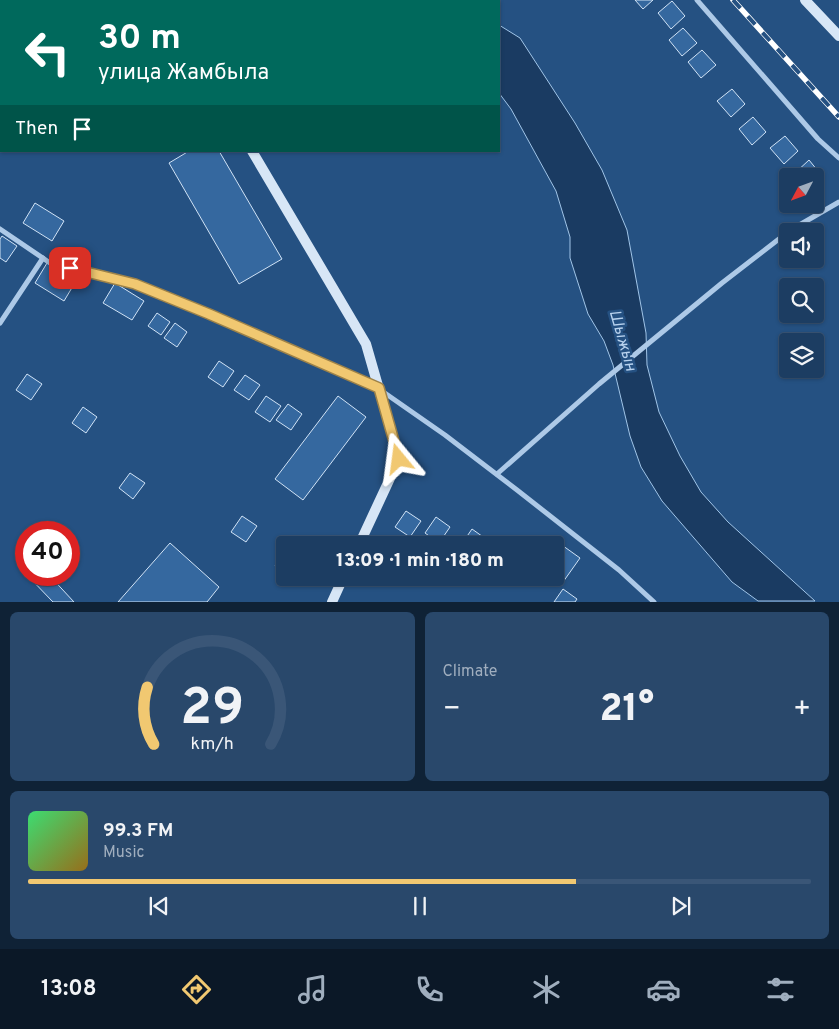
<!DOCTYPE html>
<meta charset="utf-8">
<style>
body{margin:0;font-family:Overpass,sans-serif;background:#29486b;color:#f1f3f6;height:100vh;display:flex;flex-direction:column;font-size:19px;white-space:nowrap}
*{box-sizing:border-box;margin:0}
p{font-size:16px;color:#a0aebe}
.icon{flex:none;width:28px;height:28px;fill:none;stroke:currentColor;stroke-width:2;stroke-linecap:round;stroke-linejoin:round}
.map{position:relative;height:602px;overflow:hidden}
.details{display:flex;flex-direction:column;gap:10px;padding:10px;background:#0f2236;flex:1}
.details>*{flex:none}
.banner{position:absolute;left:0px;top:0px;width:500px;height:152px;box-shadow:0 1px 4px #0004,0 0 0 1px #3a5677;background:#00695c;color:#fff;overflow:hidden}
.needle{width:32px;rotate:229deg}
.buttons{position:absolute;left:779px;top:168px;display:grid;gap:10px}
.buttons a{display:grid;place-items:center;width:45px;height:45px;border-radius:5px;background:#1c3d62;box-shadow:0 1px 4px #0004,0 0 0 1px #3a5677;font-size:25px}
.speed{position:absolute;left:15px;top:521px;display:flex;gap:10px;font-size:25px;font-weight:700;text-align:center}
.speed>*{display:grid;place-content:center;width:65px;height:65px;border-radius:50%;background:#1c3d62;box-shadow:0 1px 4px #0004,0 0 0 1px #3a5677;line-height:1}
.speed .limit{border:8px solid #d22;background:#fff;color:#111}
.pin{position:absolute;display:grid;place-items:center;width:42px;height:42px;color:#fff;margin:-21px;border-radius:10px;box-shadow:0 2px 8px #0006}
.me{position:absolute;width:55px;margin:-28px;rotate:344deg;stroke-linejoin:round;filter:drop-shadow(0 0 4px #0008)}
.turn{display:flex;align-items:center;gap:18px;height:105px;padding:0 15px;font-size:22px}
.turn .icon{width:65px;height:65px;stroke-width:2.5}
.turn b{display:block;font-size:35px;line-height:42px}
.then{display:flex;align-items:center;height:48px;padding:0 15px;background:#0003;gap:10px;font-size:19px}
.big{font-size:38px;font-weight:800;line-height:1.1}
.details .widget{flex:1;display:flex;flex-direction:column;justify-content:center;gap:8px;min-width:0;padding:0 18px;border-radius:8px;background:#29486b}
.details .dial{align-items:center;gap:0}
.dial svg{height:130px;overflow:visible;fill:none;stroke:#3a5677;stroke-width:7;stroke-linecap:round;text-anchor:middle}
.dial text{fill:#f1f3f6;stroke:none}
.song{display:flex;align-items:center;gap:15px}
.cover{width:60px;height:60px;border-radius:8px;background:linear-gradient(135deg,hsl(140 70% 55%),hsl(40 70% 35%))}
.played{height:5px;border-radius:2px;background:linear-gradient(90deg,#f1c871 70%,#3a5677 70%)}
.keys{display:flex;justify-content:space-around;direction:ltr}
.heat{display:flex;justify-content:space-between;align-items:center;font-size:28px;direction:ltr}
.details .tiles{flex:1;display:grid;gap:10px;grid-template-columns:1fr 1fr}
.widget:last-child{grid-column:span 2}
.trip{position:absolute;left:276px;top:536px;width:288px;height:50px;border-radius:5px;background:#1c3d62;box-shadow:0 1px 4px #0004,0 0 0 1px #3a5677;font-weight:800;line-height:50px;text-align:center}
.menu{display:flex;height:80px;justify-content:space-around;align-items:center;background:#0b1827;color:#a0aebe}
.menu .icon{width:35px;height:35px}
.menu .on{color:#f1c871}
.menu b{font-size:22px;color:#f1f3f6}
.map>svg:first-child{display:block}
.water{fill:#1a3b62;stroke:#a1c5e8}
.building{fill:#35689f;stroke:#d1e3f6}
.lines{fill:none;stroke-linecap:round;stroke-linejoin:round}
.street{stroke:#adc9e7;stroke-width:5}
.secondary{stroke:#d7e6f6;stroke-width:10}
.rail-casing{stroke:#fff;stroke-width:5.5}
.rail{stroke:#255182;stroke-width:4;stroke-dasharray:11;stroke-linecap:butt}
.route-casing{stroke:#9d8249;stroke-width:12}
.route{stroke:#f1c871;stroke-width:9}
.labels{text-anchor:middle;stroke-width:5;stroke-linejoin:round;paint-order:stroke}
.water-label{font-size:16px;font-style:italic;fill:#b9d3ef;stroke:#255182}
</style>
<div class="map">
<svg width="839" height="602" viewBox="0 0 839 602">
<rect width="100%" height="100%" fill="#255182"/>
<path class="water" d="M499 25 520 38 575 123 602 170 627 230 646 333 647 365 659 412 680 456 701 492 728 522 815 601H758L732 582 662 501 641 467 630 436 613 365 604 341 588 314 570 258V237L556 191 511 109 499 93Z"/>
<g class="building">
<path d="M635 0H653L643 9Z"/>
<path d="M672 1 685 16 671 29 658 13Z"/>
<path d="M683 28 697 43 682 56 669 40Z"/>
<path d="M702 50 716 65 701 78 688 62Z"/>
<path d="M732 89 745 104 731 117 717 101Z"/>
<path d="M753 117 766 132 752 145 739 129Z"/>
<path d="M785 136 798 151 784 164 770 148Z"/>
<path d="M189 151H219L282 259 239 284 169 163Z"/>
<path d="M809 160 822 176 815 182V176H798L795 173Z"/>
<path d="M35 203 64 221 52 241 23 223Z"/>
<path d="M2 236 17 246 6 262 0 258V239Z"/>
<path d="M47 263 76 281 64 301 35 283Z"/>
<path d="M115 283 144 301 132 320 103 303Z"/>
<path d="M157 313 170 322 161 335 148 326Z"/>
<path d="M175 323 187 332 177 347 164 338Z"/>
<path d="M219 361 234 371 223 387 208 377Z"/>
<path d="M27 374 42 384 31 400 16 390Z"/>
<path d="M245 375 260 385 249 400 234 390Z"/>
<path d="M266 396 281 406 270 422 255 412Z"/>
<path d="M338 396 366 417 303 500 275 479Z"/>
<path d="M288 404 302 414 291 430 276 420Z"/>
<path d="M83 407 97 417 86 433 72 423Z"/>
<path d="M130 473 145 483 133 499 119 488Z"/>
<path d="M406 511 421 521 410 537 395 527Z"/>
<path d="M242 516 257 526 246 542 231 532Z"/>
<path d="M436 517 450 527 439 543 425 533Z"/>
<path d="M472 529 486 539 482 545H461Z"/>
<path d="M552 538 580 558 563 582 555 576V545H547Z"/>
<path d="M170 543 219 587 207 602H118Z"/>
<path d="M285 552V573L275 566Z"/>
<path d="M27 575H49L74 602H53Z"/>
<path d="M563 589 577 599 575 602H554Z"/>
</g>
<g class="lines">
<g class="street">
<path d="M697 0 818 139 839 158"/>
<path d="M0 229 53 265 135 284 209 314 379 389 445 435 517 490 619 570 654 602"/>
<path d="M789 231 839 202"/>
<path d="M0 323 43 258"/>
<path d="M497 474 599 384 722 283 788 232"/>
</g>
<g class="secondary">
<path d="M163 0V1"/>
<path d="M805 0 839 36"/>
<path d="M252 151 366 344 399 459 359 545"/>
<path d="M332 602 343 578"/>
</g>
<g class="rail-casing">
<path id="rail" d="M733 0 839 117"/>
</g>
<use href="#rail" class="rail"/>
</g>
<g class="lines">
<g class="route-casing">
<path id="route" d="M70 268 135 284 209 314 379 388 399 459"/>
</g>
<use href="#route" class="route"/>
</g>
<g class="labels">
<g class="water-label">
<text transform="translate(624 340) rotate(74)" y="6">Шыжын</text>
</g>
</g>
</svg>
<div class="buttons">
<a><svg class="needle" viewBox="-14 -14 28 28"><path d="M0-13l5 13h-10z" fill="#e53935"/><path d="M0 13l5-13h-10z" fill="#a0aebe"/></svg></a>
<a><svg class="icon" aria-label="sound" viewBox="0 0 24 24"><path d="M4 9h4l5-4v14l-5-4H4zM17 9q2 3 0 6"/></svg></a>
<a><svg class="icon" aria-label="search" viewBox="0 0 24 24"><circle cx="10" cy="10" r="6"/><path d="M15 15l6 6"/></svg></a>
<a><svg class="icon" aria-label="layers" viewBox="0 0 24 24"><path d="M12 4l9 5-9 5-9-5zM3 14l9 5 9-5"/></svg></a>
</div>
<div class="speed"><div class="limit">40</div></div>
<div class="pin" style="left:70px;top:268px;background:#d93025"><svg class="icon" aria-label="arrive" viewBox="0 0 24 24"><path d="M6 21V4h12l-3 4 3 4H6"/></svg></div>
<svg class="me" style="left:399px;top:459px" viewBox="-20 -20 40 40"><path d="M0-17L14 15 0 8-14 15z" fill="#f1c871" stroke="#fff" stroke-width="4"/></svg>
<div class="trip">13:09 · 1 min · 180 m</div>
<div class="banner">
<div class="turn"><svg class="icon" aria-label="left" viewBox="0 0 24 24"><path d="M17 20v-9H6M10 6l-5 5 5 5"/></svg><div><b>30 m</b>улица Жамбыла</div></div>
<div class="then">Then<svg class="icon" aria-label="arrive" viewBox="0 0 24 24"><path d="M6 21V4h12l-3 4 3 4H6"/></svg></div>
</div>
</div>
<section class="details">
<div class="tiles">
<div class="widget dial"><svg viewBox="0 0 100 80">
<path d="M14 69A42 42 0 1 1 86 69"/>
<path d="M14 69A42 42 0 0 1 10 34" stroke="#f1c871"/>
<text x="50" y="56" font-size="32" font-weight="700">29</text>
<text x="50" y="72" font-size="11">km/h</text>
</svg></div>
<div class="widget"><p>Climate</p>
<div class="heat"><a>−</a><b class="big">21°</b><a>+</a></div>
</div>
<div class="widget">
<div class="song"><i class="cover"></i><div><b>99.3 FM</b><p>Music</p></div></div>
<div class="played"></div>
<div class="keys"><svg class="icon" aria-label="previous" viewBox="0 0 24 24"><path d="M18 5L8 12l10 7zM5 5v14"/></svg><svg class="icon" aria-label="pause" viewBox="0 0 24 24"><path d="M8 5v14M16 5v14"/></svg><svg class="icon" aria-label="next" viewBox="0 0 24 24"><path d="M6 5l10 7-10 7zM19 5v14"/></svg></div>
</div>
</div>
</section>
<nav class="menu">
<b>13:08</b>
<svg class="icon on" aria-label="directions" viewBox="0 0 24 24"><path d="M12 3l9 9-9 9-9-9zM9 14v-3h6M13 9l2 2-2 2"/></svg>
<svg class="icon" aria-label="music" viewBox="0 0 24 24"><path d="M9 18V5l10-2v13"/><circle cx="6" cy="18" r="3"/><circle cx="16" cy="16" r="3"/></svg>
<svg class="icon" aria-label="phone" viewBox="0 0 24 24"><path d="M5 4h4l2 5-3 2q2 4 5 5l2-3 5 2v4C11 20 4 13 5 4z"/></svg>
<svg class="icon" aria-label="climate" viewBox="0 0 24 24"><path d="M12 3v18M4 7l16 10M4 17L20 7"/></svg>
<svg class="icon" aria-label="car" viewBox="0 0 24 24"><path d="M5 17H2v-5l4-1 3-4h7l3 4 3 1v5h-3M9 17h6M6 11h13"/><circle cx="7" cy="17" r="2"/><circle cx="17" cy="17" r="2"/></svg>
<svg class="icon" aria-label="filters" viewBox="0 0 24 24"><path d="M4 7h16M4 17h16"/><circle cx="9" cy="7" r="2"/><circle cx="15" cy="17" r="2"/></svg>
</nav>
